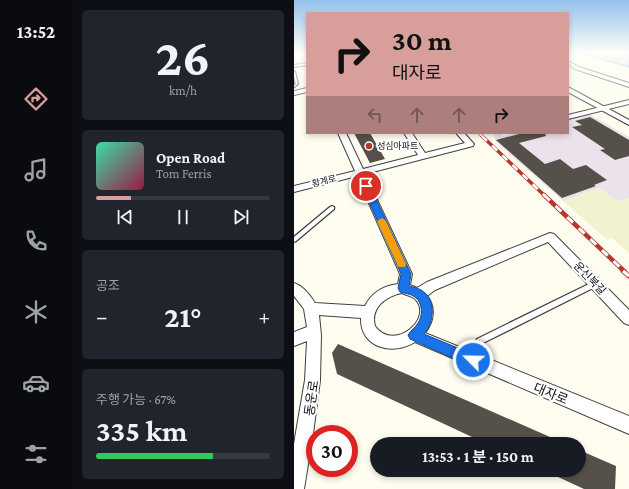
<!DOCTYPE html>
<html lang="ko">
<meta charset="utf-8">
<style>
body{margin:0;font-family:"Crimson Pro","Noto Sans KR",serif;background:#20242c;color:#f1f3f6;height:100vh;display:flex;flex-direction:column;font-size:15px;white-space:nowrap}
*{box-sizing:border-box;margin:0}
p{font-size:13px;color:#9ea1a6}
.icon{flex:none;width:22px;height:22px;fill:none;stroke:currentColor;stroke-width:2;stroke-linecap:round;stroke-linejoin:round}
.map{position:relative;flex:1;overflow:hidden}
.panel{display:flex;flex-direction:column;gap:10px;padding:10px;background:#0d0f14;width:222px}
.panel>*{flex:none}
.guide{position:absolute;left:12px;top:12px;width:263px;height:122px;border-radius:0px;box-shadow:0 2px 6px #0003;background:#d79e9b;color:#111;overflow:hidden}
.speed{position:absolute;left:12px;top:425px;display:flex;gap:8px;font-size:20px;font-weight:700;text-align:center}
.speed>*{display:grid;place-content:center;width:52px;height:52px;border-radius:50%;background:#171b24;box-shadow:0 2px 6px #0003;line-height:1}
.speed .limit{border:6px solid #d22;background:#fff;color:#111}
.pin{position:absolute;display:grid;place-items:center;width:34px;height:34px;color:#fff;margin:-17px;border:2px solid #fff;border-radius:50%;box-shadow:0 1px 4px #0007}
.me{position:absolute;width:44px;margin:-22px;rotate:293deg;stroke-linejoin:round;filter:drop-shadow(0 0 3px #0008)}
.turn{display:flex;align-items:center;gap:14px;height:84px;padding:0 20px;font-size:18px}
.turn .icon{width:52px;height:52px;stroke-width:2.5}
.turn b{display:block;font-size:28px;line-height:34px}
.lanes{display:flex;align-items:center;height:38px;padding:0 20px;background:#0003;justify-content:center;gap:20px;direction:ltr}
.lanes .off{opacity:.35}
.big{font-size:30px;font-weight:700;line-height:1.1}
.panel .tile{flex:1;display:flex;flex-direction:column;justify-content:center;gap:6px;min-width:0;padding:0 14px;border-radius:6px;background:#20242c}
.panel .dial{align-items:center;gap:0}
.dial b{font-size:52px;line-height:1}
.song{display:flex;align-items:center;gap:12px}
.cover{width:48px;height:48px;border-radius:6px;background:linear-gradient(135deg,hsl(160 70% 55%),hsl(340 70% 35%))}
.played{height:4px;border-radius:2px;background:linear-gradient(90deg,#d79e9b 20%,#363941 20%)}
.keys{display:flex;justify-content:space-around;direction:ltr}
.heat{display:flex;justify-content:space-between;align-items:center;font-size:22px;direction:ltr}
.charge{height:6px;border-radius:3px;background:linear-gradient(90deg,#34c759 67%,#363941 0)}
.trip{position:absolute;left:76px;top:437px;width:216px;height:40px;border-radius:20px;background:#171b24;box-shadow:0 2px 6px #0003;font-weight:700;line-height:40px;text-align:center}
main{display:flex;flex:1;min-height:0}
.dock{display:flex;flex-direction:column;width:72px;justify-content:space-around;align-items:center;background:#090b0e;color:#9ea1a6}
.dock .icon{width:28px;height:28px}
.dock .on{color:#d79e9b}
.dock b{font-size:18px;color:#f1f3f6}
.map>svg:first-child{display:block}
.industrial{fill:#ece2ec}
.farmland{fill:#f1f3d0}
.water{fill:#b6d4f3;stroke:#4080c7}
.building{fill:#56504a}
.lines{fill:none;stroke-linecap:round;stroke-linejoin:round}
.service-casing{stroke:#404040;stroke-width:2.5}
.minor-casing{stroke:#404040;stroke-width:2}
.tertiary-casing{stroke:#404040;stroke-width:2}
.service{fill:#fff;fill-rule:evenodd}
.minor{fill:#fff;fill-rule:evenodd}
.tertiary{fill:#fff;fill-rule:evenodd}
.rail-far3-casing{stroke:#b7372c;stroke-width:3}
.rail-far2-casing{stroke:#b7372c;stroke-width:3.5}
.rail-far1-casing{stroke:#b7372c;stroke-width:4.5}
.rail-casing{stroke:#b7372c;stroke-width:5}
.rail-far3{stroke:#fff;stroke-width:2;stroke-dasharray:5.5;stroke-linecap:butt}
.rail-far2{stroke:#fff;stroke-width:2.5;stroke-dasharray:7;stroke-linecap:butt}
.rail-far1{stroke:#fff;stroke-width:3;stroke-dasharray:8;stroke-linecap:butt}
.rail{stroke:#fff;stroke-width:3.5;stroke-dasharray:11;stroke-linecap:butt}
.route{fill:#1a73e8;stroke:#114b97}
.slow{fill:#f59e0b}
.poi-dot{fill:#b7372c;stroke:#fff;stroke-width:1.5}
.labels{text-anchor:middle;stroke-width:4;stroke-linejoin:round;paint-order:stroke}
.far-poi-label{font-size:9px;fill:#0d0d0d;stroke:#fff;text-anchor:start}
.far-street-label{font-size:9px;fill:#0d0d0d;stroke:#fff}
.street-label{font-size:11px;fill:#0d0d0d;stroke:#fff}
.near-street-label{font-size:13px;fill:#0d0d0d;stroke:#fff}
</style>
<main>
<nav class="dock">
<b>13:52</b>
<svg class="icon on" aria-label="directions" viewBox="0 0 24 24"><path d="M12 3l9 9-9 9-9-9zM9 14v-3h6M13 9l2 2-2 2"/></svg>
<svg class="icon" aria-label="music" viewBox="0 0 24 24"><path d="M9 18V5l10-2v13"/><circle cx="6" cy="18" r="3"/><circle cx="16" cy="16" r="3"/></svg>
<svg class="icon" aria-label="phone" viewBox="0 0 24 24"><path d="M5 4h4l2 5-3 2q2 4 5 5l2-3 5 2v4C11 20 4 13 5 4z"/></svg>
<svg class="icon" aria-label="climate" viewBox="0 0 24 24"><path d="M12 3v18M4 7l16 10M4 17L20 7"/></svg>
<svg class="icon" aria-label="car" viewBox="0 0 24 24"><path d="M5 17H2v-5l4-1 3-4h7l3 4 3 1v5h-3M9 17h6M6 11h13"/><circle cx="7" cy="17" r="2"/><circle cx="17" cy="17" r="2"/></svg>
<svg class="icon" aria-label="filters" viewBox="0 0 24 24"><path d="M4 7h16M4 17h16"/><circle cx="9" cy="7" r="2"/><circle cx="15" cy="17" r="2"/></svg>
</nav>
<section class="panel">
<div class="tile dial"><b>26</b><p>km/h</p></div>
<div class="tile">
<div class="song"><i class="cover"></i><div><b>Open Road</b><p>Tom Ferris</p></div></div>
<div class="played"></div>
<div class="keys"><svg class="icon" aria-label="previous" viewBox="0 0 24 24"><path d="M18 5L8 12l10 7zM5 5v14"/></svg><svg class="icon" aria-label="pause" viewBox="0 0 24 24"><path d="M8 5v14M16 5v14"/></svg><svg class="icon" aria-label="next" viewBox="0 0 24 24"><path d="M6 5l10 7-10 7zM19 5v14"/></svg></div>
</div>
<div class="tile"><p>공조</p>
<div class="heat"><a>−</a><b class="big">21°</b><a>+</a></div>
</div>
<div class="tile"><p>주행 가능 · 67%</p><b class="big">335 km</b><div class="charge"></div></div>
</section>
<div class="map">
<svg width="335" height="489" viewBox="0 0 335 489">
<rect width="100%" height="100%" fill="#fefdef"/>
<path class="industrial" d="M295 114 335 137V198L324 202 305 188 269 201 202 142 199 133H206L210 136 221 133H274V119Z"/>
<path class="farmland" d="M305 188 324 202 335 198V253L318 238 313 240 269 201Z"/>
<path class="water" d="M286 53H335V67Z"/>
<g class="building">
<path d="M296 117 335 140V156L321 160 306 150 311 149 278 127 288 125 281 121Z"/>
<path d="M60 133H76L91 159 76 163Z"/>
<path d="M229 133H251L252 136 225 143 251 164 266 159 279 169 292 165 313 180 300 185 302 186 268 198 202 140Z"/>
<path d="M44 344 272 444H193L43 374 38 353Z"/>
<path d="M285 450 322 466 321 489H290L249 470H285Z"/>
</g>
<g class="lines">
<g class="service-casing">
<g id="service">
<path d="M13 63V65L0 67V65Z"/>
<path d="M0 71 1 72 4 84 0 87V85L2 84 0 77Z"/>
<path d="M38 206 40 207V209L2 241 0 242V237L36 207Z"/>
<path d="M301 281 303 282 304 284 303 286 189 343 182 363 179 364 176 363 175 360 183 339Z"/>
</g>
</g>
<g class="minor-casing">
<g id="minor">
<path d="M274 61 285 67 335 83V87L281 69 274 64Z"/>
<path d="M335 100V104L274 119V115Z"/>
<path d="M44 133H52L69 169 124 155 110 133H118L131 153 171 143 162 133H170L180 144 179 146 71 174 118 274 116 285 123 288 133 282 256 233 260 234 335 310V325L330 323 254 242 141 290 133 296C142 307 140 322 131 333L335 416V434L121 342C99 356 66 348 67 318L25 315 27 335 26 380 19 434 10 489H0V444L11 380 13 341 0 346V332L13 327 10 309 0 296V283C9 286 16 295 21 303L71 306C78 292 89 286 104 284L106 274 63 176 0 192V186L61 171ZM108 293C112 295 117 296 120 298 142 317 100 353 81 326 76 308 92 296 108 293Z"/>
</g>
</g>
<g class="tertiary-casing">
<g id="tertiary">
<path d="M274 87 335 120V125L274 92Z"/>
<path d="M13 88V92L0 95V91Z"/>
</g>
</g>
<use href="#service" class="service"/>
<use href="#minor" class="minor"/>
<use href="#tertiary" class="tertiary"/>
<g class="rail-far3-casing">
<path id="rail-far3" d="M185 133 189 137"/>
</g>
<g class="rail-far2-casing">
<path id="rail-far2" d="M188 136 251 196"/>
</g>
<g class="rail-far1-casing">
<path id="rail-far1" d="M250 195 331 272"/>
</g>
<g class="rail-casing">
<path id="rail" d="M329 271 335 276"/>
</g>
<use href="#rail-far3" class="rail-far3"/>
<use href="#rail-far2" class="rail-far2"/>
<use href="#rail-far1" class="rail-far1"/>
<use href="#rail" class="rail"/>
</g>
<linearGradient id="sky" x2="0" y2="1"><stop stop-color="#94c1ec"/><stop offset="0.44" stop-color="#fffef8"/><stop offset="1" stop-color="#fffef8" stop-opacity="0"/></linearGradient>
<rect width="335" height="121" fill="url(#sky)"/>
<path class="route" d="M72 184 76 186 117 274 115 286C119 287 124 288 127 290 143 299 140 323 130 334L183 356 185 360 183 365 179 367 116 339 114 335C117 330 121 328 124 323 129 316 129 303 121 297 117 294 110 293 106 292L104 288 107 274 68 186Z"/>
<path class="slow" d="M88 218 92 221 112 264 111 267H104L103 264 83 221Z"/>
<circle class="poi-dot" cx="75" cy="146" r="4"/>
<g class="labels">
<g class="far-poi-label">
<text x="83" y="149">성심아파트</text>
</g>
<g class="far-street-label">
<text transform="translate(30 181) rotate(-14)" y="3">황계로</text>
</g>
<g class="street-label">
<text transform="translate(296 278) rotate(46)" y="4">운신북길</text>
</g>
<g class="near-street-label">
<text transform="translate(257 393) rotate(22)" y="5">대자로</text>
<text transform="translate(17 398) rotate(-82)" y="5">동운로</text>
</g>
</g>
</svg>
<div class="speed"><div class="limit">30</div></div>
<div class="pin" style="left:72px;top:186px;background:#d93025"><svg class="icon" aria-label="arrive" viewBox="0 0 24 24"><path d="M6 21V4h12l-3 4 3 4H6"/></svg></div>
<svg class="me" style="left:179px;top:360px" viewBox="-20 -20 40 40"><circle r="17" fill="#1a73e8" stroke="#fff" stroke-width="3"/><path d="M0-11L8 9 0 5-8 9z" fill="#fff"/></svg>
<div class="trip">13:53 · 1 분 · 150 m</div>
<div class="guide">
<div class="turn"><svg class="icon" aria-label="right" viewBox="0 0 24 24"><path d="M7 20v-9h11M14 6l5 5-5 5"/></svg><div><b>30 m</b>대자로</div></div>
<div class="lanes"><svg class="icon off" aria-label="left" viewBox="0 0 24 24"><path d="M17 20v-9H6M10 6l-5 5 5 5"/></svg><svg class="icon off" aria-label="ahead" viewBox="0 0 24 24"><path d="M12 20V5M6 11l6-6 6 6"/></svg><svg class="icon off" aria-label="ahead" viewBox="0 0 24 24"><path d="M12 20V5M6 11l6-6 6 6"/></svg><svg class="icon" aria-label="right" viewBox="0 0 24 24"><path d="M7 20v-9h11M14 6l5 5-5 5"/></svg></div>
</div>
</div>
</main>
